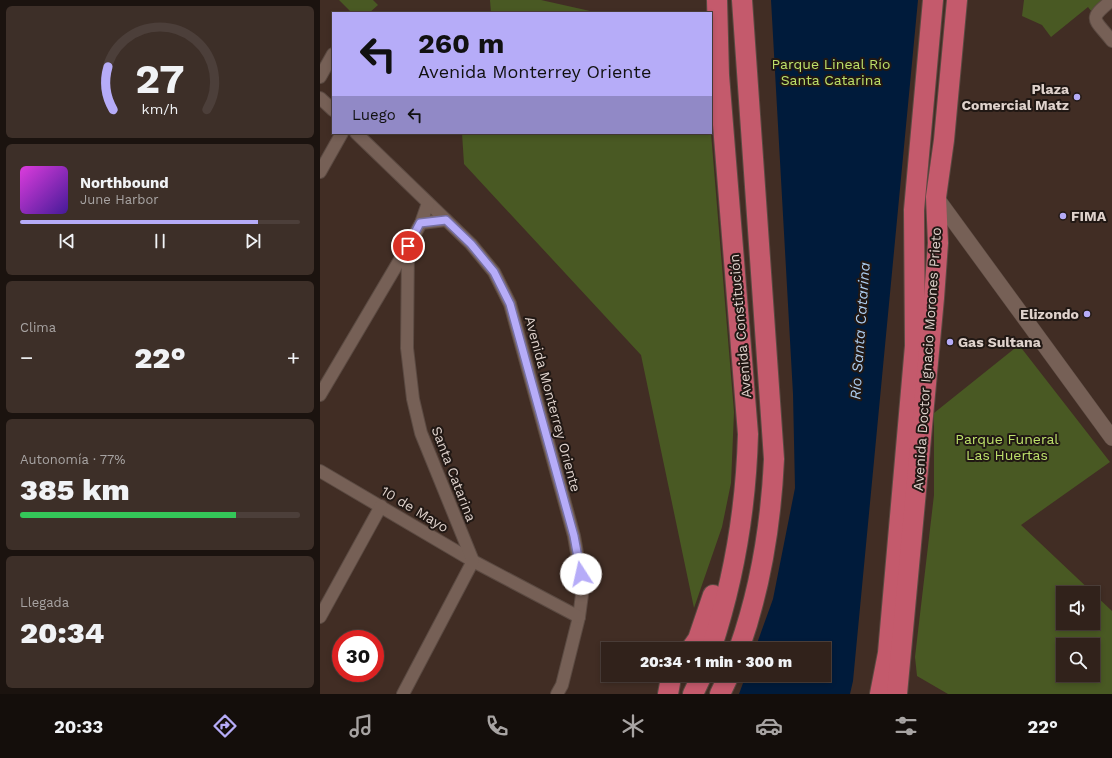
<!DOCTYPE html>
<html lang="es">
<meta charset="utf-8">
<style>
body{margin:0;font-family:"Work Sans",sans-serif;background:#3d2f28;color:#f1f3f6;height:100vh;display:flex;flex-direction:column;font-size:15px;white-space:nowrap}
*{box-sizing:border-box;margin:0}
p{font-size:13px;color:#a8a4a3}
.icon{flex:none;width:22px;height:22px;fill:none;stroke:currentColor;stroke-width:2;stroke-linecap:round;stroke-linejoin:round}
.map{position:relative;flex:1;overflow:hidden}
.details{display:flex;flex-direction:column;gap:6px;padding:6px;background:#1b130f;width:320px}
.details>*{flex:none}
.top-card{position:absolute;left:12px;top:12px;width:380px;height:122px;border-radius:0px;box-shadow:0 2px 6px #0003,0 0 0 1px #4c3f3a;background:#b6acf8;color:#111;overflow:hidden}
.buttons{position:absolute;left:736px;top:586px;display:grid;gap:8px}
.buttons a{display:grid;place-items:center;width:44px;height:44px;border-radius:0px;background:#31221b;box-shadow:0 2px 6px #0003,0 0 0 1px #4c3f3a;font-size:20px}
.speed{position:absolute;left:12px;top:630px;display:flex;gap:8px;font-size:20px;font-weight:700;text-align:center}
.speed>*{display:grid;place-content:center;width:52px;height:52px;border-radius:50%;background:#31221b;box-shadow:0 2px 6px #0003,0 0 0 1px #4c3f3a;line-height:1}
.speed .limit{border:6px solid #d22;background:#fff;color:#111}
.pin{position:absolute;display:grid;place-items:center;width:34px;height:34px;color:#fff;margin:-17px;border:2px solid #fff;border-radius:50%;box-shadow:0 1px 4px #0007}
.me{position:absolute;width:44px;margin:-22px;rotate:350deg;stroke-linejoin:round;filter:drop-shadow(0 0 3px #0008)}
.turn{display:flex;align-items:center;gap:14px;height:84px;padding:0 20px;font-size:18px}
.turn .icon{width:52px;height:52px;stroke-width:2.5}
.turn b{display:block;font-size:28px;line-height:34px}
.then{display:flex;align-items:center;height:38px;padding:0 20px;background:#0003;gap:8px;font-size:15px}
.big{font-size:30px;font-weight:800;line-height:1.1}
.details .widget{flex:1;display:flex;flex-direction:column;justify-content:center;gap:6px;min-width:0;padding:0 14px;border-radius:6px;background:#3d2f28}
.details .dial{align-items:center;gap:0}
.dial svg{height:104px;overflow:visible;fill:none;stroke:#4c3f3a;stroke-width:7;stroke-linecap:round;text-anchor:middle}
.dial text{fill:#f1f3f6;stroke:none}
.song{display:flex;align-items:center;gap:12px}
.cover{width:48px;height:48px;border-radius:6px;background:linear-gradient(135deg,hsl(300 70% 55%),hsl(260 70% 35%))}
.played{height:4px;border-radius:2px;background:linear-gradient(90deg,#b6acf8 85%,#4c3f3a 85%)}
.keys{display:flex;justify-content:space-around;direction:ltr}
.heat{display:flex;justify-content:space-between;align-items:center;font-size:22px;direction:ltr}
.charge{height:6px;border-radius:3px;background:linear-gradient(90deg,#34c759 77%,#4c3f3a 0)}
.trip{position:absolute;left:281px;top:642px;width:230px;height:40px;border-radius:0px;background:#31221b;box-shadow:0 2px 6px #0003,0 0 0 1px #4c3f3a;font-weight:800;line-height:40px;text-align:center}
.tabs{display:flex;height:64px;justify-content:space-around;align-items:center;background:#140e0b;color:#a8a4a3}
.tabs .icon{width:28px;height:28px}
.tabs .on{color:#b6acf8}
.tabs b{font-size:18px;color:#f1f3f6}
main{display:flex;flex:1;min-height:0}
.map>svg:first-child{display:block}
.green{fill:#495923;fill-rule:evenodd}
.water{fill:#001b3b}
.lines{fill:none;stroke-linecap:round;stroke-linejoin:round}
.minor-casing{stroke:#5b4a42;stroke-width:14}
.tertiary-casing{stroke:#5b4a42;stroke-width:16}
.trunk-casing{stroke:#5b4a42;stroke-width:22}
.minor{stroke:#766056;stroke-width:12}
.tertiary{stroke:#766056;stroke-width:15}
.trunk{stroke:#c45a6c;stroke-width:20}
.route-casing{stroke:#7670a1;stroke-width:10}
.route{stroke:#b6acf8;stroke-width:7}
.poi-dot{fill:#b6acf8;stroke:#211814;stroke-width:1.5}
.labels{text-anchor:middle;stroke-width:4;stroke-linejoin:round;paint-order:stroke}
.park-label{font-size:14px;fill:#bde06a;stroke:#211814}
.poi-label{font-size:14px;font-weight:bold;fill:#dfd2cc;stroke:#211814;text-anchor:end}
.street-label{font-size:14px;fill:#dfd2cc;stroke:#211814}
.water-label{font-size:15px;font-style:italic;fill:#adcdf0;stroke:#211814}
</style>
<main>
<section class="details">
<div class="widget dial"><svg viewBox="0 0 100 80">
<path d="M14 69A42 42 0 1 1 86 69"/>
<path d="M14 69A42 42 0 0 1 10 36" stroke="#b6acf8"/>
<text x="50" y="56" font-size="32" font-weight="700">27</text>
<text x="50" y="72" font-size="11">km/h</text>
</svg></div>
<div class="widget">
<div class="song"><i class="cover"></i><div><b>Northbound</b><p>June Harbor</p></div></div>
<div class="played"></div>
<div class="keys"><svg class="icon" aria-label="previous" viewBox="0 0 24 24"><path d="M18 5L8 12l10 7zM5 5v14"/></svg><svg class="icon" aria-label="pause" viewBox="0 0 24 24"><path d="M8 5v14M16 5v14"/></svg><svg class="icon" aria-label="next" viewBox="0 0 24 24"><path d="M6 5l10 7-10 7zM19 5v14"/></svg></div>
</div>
<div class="widget"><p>Clima</p>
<div class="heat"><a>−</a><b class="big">22°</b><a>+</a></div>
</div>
<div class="widget"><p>Autonomía · 77%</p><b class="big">385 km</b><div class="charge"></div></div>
<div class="widget"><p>Llegada</p><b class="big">20:34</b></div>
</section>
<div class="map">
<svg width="792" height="694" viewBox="0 0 792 694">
<rect width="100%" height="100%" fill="#412d24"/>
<g class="green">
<path d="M19 0H53L58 5 49 13H32Z"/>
<path d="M170 0H221L279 13H171Z"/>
<path d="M704 0H792L775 16 768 7 731 37 722 25 702 16Z"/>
<path d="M142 133H391L414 412 411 483 402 527 374 608 321 355 144 164Z"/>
<path d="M699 345 790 462 701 525 792 611V694H628L597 676 595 657 614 495V413ZM743 593H773V623H743ZM743 645H773V675H743Z"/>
</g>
<path class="water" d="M451 0H598L533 681 530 694H419L426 675H504V649H435L453 599 475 488 473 394Z"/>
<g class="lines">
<g class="minor-casing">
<g id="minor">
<path d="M792 0C767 20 774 18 792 41"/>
<path d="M0 77 13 54"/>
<path d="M0 98 13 110"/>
<path d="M36 133 151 244 174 272 190 304 254 536 263 587 259 617 242 685 237 694"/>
<path d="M0 172 22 133"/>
<path d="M101 223 126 220"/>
<path d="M0 395 88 246 101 223 108 203"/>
<path d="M0 471 153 561 259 617"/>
<path d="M0 617 61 506"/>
<path d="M83 694 153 561 101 433 93 399 87 348 88 246"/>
</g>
</g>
<g class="tertiary-casing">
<path id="tertiary" d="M616 197 792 438"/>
</g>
<g class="trunk-casing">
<g id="trunk">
<path d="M371 649 378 639 393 595"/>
<path d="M391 649C414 580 426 507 428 434L399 75 397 0"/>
<path d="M419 649C441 587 451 524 454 459L422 0"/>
<path d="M348 694 350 683 349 675"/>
<path d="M373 694 382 675"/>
<path d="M400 694 409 675"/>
<path d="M560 694 568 653 595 346 594 210 613 0"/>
<path d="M577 694 614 298 618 243 616 197 624 140 637 0"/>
</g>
</g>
<use href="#minor" class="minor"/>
<use href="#tertiary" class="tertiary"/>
<use href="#trunk" class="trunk"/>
</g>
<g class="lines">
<g class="route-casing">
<path id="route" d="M88 246 100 223 126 220 151 244 174 272 190 304 254 536 261 574"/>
</g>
<use href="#route" class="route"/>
</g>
<g class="poi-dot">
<circle cx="757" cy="97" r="4"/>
<circle cx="743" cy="216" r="4"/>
<circle cx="767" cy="314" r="4"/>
<circle cx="630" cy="342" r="4"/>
</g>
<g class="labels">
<g class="park-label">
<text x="511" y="69">Parque Lineal Río<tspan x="511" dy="16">Santa Catarina</tspan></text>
<text x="687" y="444">Parque Funeral<tspan x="687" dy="16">Las Huertas</tspan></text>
</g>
<g class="poi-label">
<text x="749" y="94">Plaza<tspan x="749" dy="16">Comercial Matz</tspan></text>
<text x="751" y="221" text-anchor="start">FIMA</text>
<text x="759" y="319">Elizondo</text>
<text x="638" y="347" text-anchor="start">Gas Sultana</text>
</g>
<g class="street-label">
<text transform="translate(420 326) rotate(-95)" y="5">Avenida Constitución</text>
<text transform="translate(607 359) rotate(-86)" y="5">Avenida Doctor Ignacio Morones Prieto</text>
<text transform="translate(233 404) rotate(75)" y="5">Avenida Monterrey Oriente</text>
<text transform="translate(134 474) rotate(69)" y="5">Santa Catarina</text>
<text transform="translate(95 509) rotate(31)" y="5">10 de Mayo</text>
</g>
<g class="water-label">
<text transform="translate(540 331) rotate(-86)" y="5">Río Santa Catarina</text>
</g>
</g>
</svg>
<div class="buttons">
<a><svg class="icon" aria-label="sound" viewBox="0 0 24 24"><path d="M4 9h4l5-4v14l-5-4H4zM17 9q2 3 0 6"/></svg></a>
<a><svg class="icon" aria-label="search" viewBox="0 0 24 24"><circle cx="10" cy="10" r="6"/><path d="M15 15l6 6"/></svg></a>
</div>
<div class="speed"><div class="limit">30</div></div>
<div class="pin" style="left:88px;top:246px;background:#d93025"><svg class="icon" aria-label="arrive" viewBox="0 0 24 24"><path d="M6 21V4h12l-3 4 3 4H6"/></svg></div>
<svg class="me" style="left:261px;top:574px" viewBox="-20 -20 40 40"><circle r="19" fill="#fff"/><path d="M0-13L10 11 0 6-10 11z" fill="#b6acf8"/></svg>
<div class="trip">20:34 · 1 min · 300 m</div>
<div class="top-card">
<div class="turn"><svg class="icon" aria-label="left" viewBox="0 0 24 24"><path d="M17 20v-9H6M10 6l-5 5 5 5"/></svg><div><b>260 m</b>Avenida Monterrey Oriente</div></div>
<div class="then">Luego<svg class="icon" aria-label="left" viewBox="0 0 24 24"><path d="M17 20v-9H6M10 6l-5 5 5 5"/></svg></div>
</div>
</div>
</main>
<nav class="tabs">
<b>20:33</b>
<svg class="icon on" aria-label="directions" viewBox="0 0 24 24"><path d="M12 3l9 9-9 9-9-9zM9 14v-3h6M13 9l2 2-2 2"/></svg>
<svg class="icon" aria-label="music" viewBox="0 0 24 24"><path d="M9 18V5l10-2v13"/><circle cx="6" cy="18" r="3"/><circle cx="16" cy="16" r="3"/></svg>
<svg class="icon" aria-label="phone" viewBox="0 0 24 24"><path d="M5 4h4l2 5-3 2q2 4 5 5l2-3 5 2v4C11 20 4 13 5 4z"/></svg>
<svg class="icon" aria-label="climate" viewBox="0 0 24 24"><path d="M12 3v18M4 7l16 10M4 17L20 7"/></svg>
<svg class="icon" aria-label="car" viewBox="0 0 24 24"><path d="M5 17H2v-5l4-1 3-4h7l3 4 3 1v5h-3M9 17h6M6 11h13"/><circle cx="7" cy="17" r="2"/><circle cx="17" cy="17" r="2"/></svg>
<svg class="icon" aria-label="filters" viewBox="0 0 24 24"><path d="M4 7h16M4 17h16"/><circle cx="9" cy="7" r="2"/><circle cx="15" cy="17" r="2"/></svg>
<b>22°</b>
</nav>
